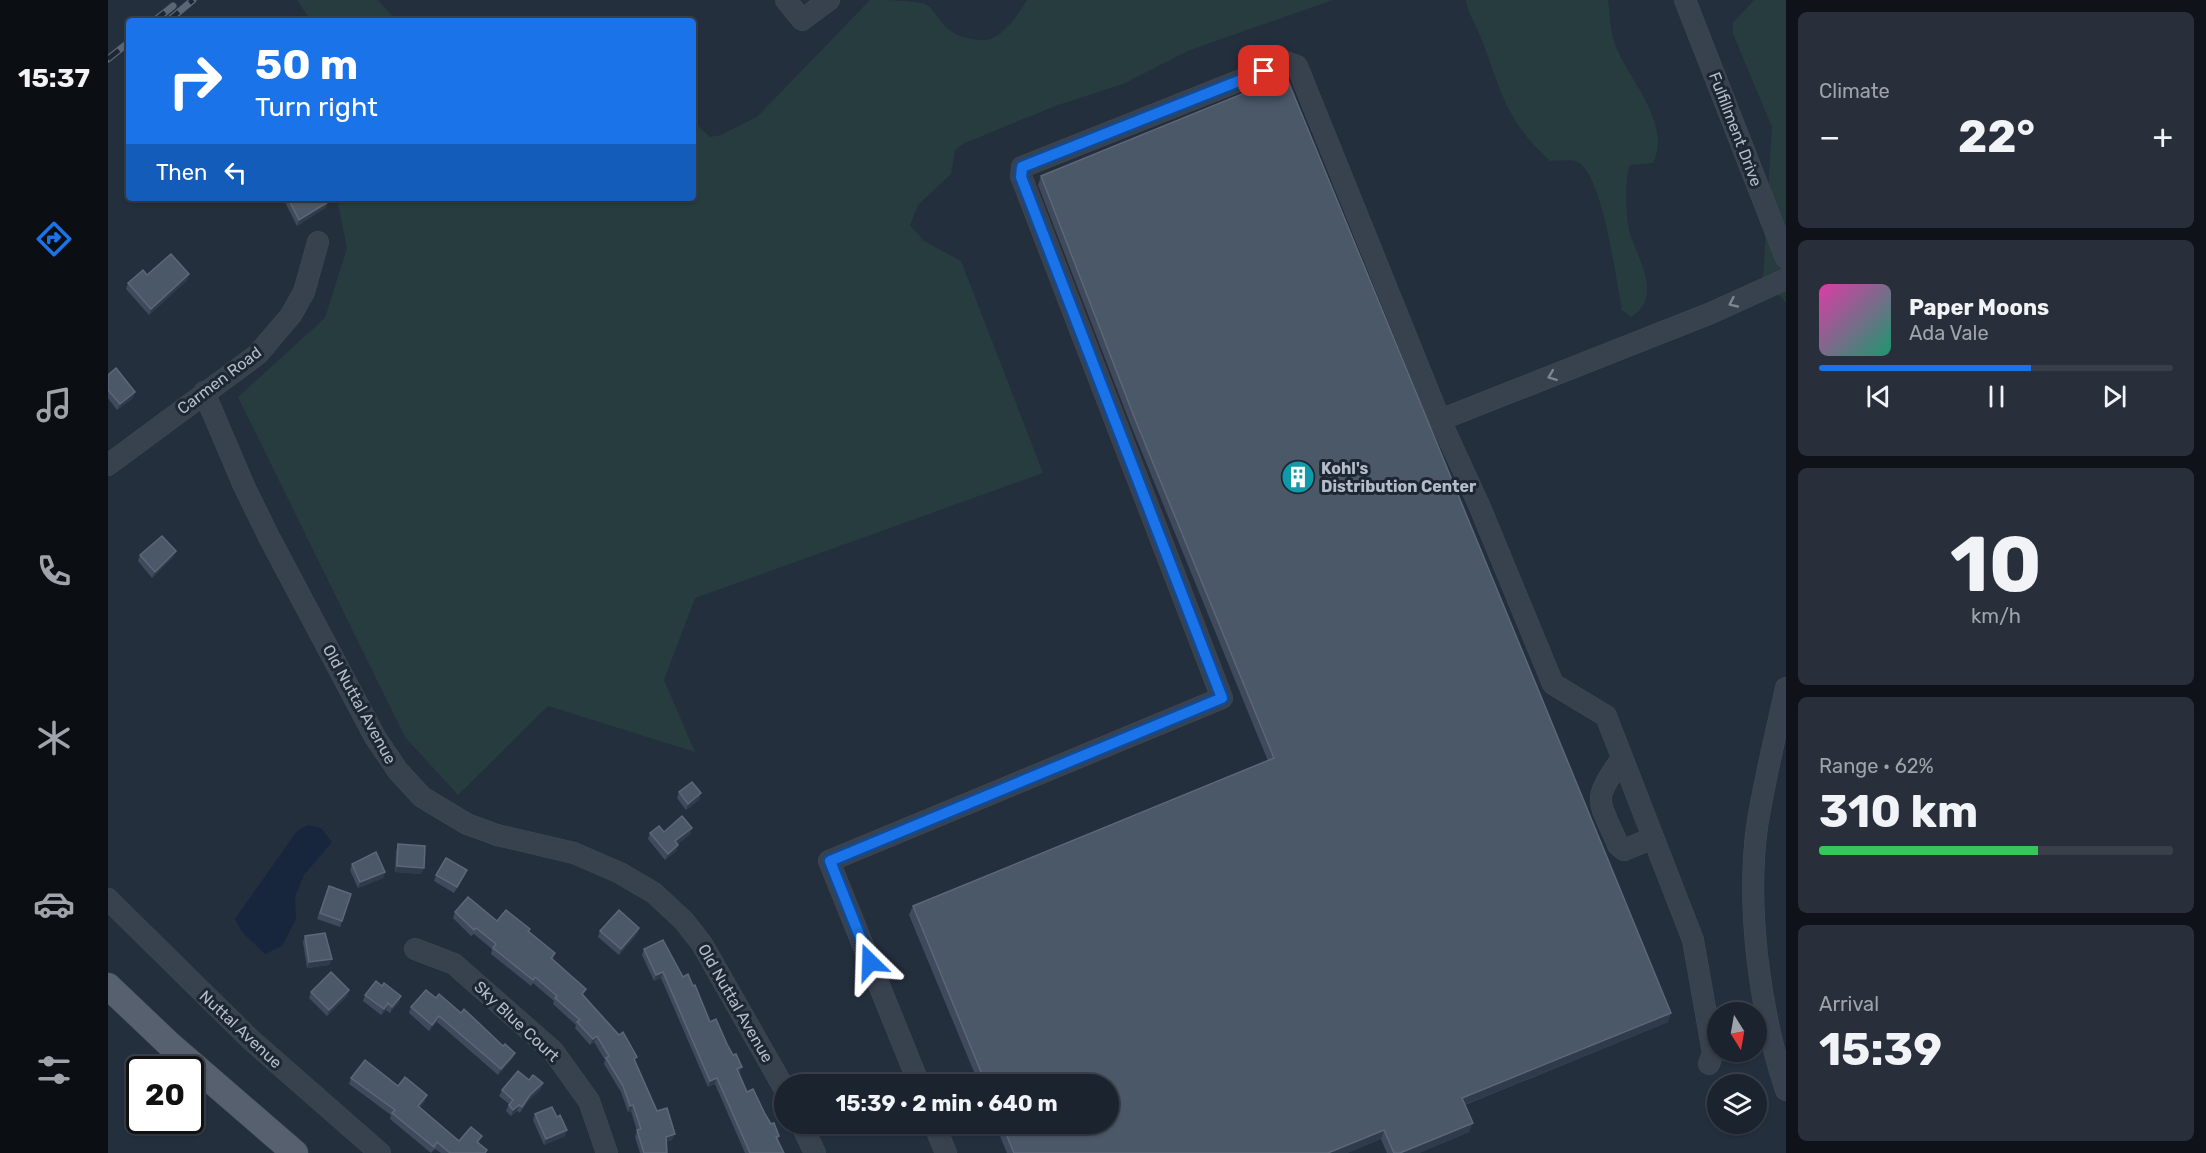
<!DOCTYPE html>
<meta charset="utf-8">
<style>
body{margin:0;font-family:Rubik,sans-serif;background:#282f3a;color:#f1f3f6;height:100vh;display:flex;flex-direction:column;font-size:22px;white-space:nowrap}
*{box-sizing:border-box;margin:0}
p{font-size:20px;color:#a0a4aa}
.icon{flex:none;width:33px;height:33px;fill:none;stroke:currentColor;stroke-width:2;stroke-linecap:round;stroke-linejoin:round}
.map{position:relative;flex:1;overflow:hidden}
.sheet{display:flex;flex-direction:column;gap:12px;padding:12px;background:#0f1319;width:420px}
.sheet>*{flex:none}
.top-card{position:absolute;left:18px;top:18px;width:570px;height:183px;border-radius:6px;box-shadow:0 2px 4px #0004,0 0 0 2px #39404a;background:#1a73e8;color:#fff;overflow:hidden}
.needle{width:39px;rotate:169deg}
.tools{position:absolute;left:1599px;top:1002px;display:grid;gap:12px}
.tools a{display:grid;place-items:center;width:60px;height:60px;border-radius:50%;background:#1b232e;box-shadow:0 2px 4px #0004,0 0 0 2px #39404a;font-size:30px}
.speed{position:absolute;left:18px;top:1056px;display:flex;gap:12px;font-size:30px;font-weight:700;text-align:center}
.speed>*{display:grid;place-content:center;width:78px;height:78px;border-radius:50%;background:#1b232e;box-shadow:0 2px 4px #0004,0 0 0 2px #39404a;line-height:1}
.speed .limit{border:3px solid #111;border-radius:9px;background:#fff;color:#111}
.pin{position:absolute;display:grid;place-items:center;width:51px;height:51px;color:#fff;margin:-26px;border-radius:12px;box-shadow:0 3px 9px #0006}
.me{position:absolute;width:66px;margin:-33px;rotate:338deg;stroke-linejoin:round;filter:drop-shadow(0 0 4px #0008)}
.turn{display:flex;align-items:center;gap:21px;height:126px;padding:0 30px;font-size:27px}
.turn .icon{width:78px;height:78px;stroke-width:2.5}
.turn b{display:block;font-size:42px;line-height:51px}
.then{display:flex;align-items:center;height:57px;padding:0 30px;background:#0003;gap:12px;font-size:22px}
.big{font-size:45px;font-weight:700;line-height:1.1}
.sheet .widget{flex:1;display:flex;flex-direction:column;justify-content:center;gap:9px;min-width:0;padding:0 21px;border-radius:9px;background:#282f3a}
.sheet .dial{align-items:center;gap:0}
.dial b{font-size:78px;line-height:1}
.song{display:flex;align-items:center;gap:18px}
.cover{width:72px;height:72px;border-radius:9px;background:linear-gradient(135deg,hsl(320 70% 55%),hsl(160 70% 35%))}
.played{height:6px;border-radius:3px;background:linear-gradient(90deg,#1a73e8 60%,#39404a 60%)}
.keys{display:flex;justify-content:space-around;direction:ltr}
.heat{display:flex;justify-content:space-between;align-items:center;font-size:33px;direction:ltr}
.charge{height:9px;border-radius:4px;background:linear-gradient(90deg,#34c759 62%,#39404a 0)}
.trip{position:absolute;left:666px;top:1074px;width:345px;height:60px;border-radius:30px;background:#1b232e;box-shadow:0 2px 4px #0004,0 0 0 2px #39404a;font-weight:700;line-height:60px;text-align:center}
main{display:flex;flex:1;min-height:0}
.menu{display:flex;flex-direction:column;width:108px;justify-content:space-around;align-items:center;background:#0b0e12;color:#a0a4aa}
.menu .icon{width:42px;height:42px}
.menu .active{color:#1a73e8}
.menu b{font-size:27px;color:#f1f3f6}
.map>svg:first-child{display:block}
.green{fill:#263c3f}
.water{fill:#17263c}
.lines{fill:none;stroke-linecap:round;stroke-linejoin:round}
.minor-casing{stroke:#414a57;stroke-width:22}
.major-casing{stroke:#414a57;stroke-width:27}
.minor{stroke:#38414e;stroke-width:21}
.major{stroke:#56606e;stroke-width:26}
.rail-casing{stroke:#5a6575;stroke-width:7}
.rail{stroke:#1d2633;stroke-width:4.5;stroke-dasharray:14;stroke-linecap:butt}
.wall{fill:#3f4b5c}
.shaded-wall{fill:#2f3b4b}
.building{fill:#4b5868;stroke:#5c6777;stroke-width:1.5}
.oneway{stroke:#7c8592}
.route-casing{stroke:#114b97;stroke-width:15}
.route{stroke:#1a73e8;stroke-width:10}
.labels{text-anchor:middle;stroke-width:6;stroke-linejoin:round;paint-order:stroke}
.street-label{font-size:16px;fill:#b4bcc9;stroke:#1d2633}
.poi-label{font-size:16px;font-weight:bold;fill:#b4bcc9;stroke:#1d2633;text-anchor:start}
</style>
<main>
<nav class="menu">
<b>15:37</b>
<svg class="icon active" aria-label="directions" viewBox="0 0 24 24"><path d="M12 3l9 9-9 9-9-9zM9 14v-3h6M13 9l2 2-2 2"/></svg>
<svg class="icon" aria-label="music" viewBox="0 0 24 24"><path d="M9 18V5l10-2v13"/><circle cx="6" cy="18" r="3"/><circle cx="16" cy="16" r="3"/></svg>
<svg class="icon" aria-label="phone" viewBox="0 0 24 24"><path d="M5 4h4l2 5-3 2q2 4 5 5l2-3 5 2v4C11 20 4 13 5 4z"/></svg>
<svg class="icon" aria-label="climate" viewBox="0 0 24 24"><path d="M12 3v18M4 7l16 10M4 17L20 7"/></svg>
<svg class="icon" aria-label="car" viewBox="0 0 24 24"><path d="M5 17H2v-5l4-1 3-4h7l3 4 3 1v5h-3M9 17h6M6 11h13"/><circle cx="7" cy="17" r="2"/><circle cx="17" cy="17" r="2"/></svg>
<svg class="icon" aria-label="filters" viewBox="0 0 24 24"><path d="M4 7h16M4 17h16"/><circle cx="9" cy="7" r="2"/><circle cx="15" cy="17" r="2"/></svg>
</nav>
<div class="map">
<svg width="1678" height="1153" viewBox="0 0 1678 1153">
<rect width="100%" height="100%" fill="#242f3e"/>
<g class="green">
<path d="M189 0H270L289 21H203Z"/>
<path d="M762 0C779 0 801 0 817 4 827 9 832 23 841 30 851 38 874 43 885 38 898 32 912 12 919 0H1225L1082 50 1015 84 947 106 857 143 847 150 843 174 810 205 802 225 816 241 853 261 935 473 587 598 556 680 587 752 440 706 350 795 297 737 130 397 217 318 239 248 229 198H585V121L602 137 613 135 649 117Z"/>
<path d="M1358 0H1500C1502 15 1502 33 1508 47 1522 81 1564 125 1545 163L1522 165C1516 180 1518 219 1522 234 1531 261 1555 297 1523 317L1514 310C1508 280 1495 176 1470 162 1463 159 1450 161 1442 161 1396 118 1395 94 1373 38 1368 25 1360 14 1358 0Z"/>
<path d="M1646 0H1678V303L1655 278 1664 127 1625 34V23Z"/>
</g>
<path class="water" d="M200 825 213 828 224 842 196 875 187 897 188 919 174 946 157 954 134 932 127 919 189 831Z"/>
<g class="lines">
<g class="minor-casing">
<g id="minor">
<path d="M678 0 694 20 721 0"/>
<path d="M1577 0 1678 258"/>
<path d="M96 392 136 486 162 539 267 737 290 771 314 797 359 824 389 835 466 853 512 873 546 893 576 921 594 944 676 1088"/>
<path d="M1332 420 1603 313 1678 279"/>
<path d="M0 465 150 354 183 315 196 292 210 242"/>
<path d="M1678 688C1668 734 1656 781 1649 827 1638 908 1652 1013 1678 1090"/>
<path d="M1514 758C1483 803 1490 797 1510 845L1516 850 1545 838"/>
<path d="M0 899 142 1039 272 1153"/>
<path d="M307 949 346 964 445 1051 481 1101 499 1153"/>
<path d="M811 1084 721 861 1114 698 913 176 914 167 1178 62 1189 66 1332 420 1371 505 1445 684 1498 716 1585 940 1605 1053 1601 1064"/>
<path d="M693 1124 707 1153"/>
<path d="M826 1124 838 1153"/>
</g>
</g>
<g class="major-casing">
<path id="major" d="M0 986 61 1044 187 1153"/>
</g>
<use href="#minor" class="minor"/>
<use href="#major" class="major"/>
<g class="rail-casing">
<g id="rail">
<path d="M46 21 65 6"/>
<path d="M60 21 85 0"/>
<path d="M0 59 21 42"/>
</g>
</g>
<use href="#rail" class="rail"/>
</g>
<g class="wall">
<path d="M933 176 1560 1022 1357 1105 1361 1132 1311 1153H1279L1273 1139 1239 1153H899L887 1124H1000V1084H871L801 915 805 906 1160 761 1024 428 930 185Z"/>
<path d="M175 198H201L200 200 201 201 220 202 217 208 189 226Z"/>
<path d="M39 275 79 280 41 315 18 289 20 283Z"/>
<path d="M0 375 25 398 9 410 0 398Z"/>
<path d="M32 555 65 557 44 578 30 561Z"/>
<path d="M571 792 591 800 578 810 569 798Z"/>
<path d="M584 828 582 834 570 844V845L568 851 557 860 540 839 542 833Z"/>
<path d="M290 844 313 874 287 872 288 851Z"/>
<path d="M244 864 277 872 275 878 250 888 242 870Z"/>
<path d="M359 870 356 876 346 893 326 881 328 875Z"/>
<path d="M221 886 243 894 232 927 209 919Z"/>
<path d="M347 912 389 921 422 929 421 932 447 953 445 959 476 995 528 1062 549 1111 564 1140 558 1142 559 1153H532L527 1137 529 1131 523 1111 520 1112 513 1092 496 1064 497 1060 486 1042 482 1045 467 1028 468 1025 445 1004 446 1001 425 983 423 986 383 954 384 949 366 934 363 936 345 918Z"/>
<path d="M531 928 529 934 511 955 490 937 492 931Z"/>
<path d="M197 936 224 959 221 965 199 968 195 942Z"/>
<path d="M536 949 575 977 632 1073H631L639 1092 657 1114 671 1136 670 1140 676 1153H637L607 1084 600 1087 553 978 546 981 534 955Z"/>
<path d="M274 986 293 996 291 1002 282 1013 278 1010 273 1015 255 1001 257 995Z"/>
<path d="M241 990 239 996 219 1016 201 998 203 992Z"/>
<path d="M328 998 353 1013 395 1046 407 1053 404 1059 390 1075 329 1022 321 1031 301 1013 303 1007Z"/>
<path d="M243 1078 290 1086 317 1101 312 1107 351 1141 372 1142 371 1143 378 1153H333L327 1149 323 1153 282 1119 283 1115 241 1084Z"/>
<path d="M433 1089 420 1101 412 1113 409 1111 403 1116 398 1111 401 1104 391 1096 394 1090Z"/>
<path d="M427 1114 457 1136 436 1145 425 1120Z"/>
</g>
<g class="shaded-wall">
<path d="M220 202 217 208 189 226 191 220Z"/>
<path d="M81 274 79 280 41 315 43 309Z"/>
<path d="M27 392 25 398 9 410 12 404Z"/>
<path d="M68 551 65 557 44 578 47 572Z"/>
<path d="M593 793 591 800 578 810 580 804Z"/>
<path d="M584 828 582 834 565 848 567 841Z"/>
<path d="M570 845 568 851 557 860 560 854Z"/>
<path d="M289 866 316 868 313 874 287 872Z"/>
<path d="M277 872 275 878 250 888 252 882Z"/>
<path d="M531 928 529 934 511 955 513 949Z"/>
<path d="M224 959 221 965 199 968 201 962Z"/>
<path d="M555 972 553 978 546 981 548 975Z"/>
<path d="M241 990 239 996 219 1016 221 1010Z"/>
<path d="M293 996 291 1002 282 1013 284 1007Z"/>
<path d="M280 1003 278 1010 273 1015 276 1009Z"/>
<path d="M1563 1013 1560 1022 1351 1107 1354 1098Z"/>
<path d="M331 1016 329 1022 321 1031 324 1025Z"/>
<path d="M489 1036 486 1042 482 1045 485 1039Z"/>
<path d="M407 1053 404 1059 390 1075 393 1069Z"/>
<path d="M634 1067 632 1073 626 1075 629 1069Z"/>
<path d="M609 1078 607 1084 600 1087 602 1081Z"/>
<path d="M435 1083 433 1089 420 1101 412 1113 414 1107 422 1095Z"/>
<path d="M319 1095 317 1101 308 1112 310 1106Z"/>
<path d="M411 1105 409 1111 403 1116 405 1110Z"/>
<path d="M525 1105 523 1111 520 1112 522 1106Z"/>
<path d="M1365 1123 1361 1132 1311 1153H1292Z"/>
<path d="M459 1130 457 1136 436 1145 438 1139Z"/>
<path d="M1276 1130 1273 1139 1239 1153H1220Z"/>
<path d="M567 1134 564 1140 555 1143 558 1137Z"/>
</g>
<g class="building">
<path d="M1178 76 1563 1013 1354 1098 1365 1123 1292 1153H1286L1276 1130 1220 1153H906L894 1124H1000V1084H878L805 906 1166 758 1027 419 933 176Z"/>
<path d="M180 198H199L201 201 207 198H217L220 202 191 220Z"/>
<path d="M63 254 81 274 43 309 20 283 35 270 39 275Z"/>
<path d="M8 368 27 392 12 404 0 390V375Z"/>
<path d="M54 536 68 551 47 572 32 555Z"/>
<path d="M584 782 593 793 580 804 571 792Z"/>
<path d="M574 816 584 828 567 841 570 845 560 854 542 833 551 826 556 832Z"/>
<path d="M290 844 317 846 316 868 289 866Z"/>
<path d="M268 852 277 872 252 882 244 864Z"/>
<path d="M338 858 359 870 349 887 328 875Z"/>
<path d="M221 886 243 894 234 921 212 913Z"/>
<path d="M360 897 389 921 398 910 422 929 420 931 447 953 443 958 478 989 474 994 511 1035 515 1032 529 1057 526 1059 549 1111 559 1108 567 1134 558 1137 559 1153H536L529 1130 533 1129 525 1105 522 1106 515 1086 498 1058 501 1056 489 1036 485 1039 469 1022 472 1020 447 998 449 996 427 977 425 980 385 948 388 944 368 928 366 930 347 912Z"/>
<path d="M511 910 531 928 513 949 492 931Z"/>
<path d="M217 933 224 959 201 962 197 936Z"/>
<path d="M555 940 575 977 580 974 585 986 587 985 602 1022 608 1019 619 1044 625 1055 628 1054 634 1067 629 1069 639 1092 645 1089 657 1114 663 1124 666 1123 671 1136 668 1137 676 1153H642L609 1078 602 1081 555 972 548 975 536 949Z"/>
<path d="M223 972 241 990 221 1010 203 992Z"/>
<path d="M268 981 274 986 276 983 293 996 284 1007 280 1003 276 1009 257 995Z"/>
<path d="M318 990 328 998 331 994 353 1013 356 1009 395 1046 397 1044 407 1053 393 1069 331 1016 324 1025 303 1007Z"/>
<path d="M257 1060 290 1086 297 1077 319 1095 310 1106 351 1141 363 1127 374 1136 369 1142 379 1150 377 1153H342L329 1142 326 1147 284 1113 287 1110 243 1078Z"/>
<path d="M410 1071 421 1080 425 1075 435 1083 422 1095 414 1107 411 1105 405 1110 401 1105 405 1100 394 1090Z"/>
<path d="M444 1107 449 1117 452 1115 459 1130 438 1139 427 1114Z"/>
</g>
<defs><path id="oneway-chevron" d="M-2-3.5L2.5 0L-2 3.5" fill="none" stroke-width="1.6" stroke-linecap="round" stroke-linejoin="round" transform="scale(1.5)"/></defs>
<g class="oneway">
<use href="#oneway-chevron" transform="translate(1625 303) rotate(155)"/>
<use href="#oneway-chevron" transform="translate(1444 376) rotate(159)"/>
</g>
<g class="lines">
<g class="route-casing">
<path id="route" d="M762 962 722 861 1114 698 913 177 914 167 1156 71"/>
</g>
<use href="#route" class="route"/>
</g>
<defs>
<g id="building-disc" transform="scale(1.725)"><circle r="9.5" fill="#0f9aa8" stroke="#1d2633"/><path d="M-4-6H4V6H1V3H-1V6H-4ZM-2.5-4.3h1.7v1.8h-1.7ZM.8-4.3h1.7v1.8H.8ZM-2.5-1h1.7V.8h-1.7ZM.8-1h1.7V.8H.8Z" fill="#fff"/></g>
</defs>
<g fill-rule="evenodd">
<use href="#building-disc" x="1190" y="477"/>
</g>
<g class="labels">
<g class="street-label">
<text transform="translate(1628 129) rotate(69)" y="6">Fulfillment Drive</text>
<text transform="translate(111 380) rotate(-37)" y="6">Carmen Road</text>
<text transform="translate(252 704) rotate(61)" y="6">Old Nuttal Avenue</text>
<text transform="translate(628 1003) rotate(60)" y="6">Old Nuttal Avenue</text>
<text transform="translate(409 1021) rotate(43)" y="6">Sky Blue Court</text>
<text transform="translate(133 1029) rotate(43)" y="6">Nuttal Avenue</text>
</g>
<g class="poi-label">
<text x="1213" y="474">Kohl's<tspan x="1213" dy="18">Distribution Center</tspan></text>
</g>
</g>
</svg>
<div class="tools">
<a><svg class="needle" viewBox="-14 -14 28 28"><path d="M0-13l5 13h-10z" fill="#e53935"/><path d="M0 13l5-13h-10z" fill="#a0a4aa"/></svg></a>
<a><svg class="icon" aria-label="layers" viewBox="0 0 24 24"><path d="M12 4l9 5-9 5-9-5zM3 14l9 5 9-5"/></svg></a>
</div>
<div class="speed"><div class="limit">20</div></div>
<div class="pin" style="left:1156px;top:71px;background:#d93025"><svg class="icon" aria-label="arrive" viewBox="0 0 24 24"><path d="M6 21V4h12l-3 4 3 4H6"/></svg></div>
<svg class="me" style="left:762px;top:962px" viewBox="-20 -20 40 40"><path d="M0-17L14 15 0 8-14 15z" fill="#1a73e8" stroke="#fff" stroke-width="4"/></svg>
<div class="trip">15:39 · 2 min · 640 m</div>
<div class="top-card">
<div class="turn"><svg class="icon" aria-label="right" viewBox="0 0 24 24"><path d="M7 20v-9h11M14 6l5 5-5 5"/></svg><div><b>50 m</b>Turn right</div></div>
<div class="then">Then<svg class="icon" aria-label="left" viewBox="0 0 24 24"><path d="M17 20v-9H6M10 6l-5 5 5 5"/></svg></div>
</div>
</div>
<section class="sheet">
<div class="widget"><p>Climate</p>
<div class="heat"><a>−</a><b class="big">22°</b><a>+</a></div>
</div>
<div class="widget">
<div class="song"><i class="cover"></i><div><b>Paper Moons</b><p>Ada Vale</p></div></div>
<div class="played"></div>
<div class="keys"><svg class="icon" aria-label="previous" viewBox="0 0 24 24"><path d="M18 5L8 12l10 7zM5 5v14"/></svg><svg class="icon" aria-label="pause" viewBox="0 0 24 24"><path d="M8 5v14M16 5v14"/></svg><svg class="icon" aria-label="next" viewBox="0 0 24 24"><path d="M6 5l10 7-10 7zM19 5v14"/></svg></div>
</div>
<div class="widget dial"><b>10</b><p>km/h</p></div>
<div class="widget"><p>Range · 62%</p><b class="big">310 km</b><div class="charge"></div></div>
<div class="widget"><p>Arrival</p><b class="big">15:39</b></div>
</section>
</main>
